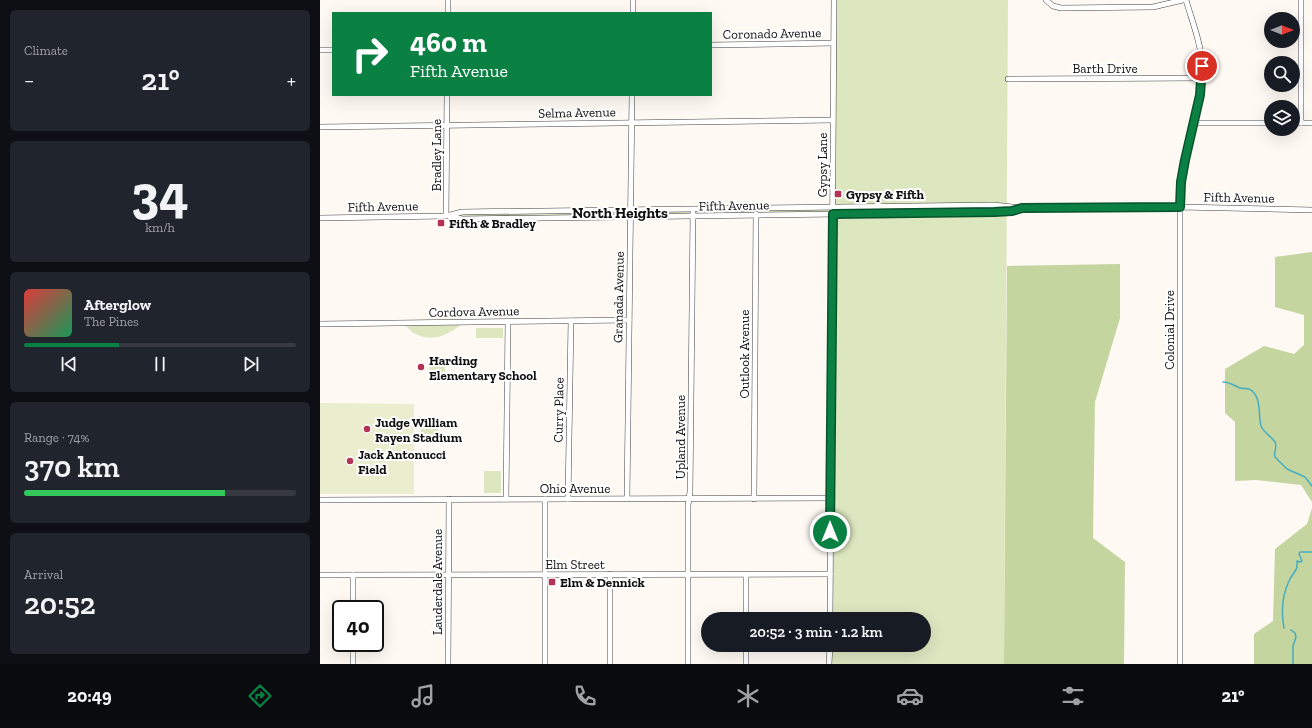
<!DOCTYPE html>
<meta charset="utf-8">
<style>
body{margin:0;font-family:"Zilla Slab",serif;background:#20242c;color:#f1f3f6;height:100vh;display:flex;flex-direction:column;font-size:15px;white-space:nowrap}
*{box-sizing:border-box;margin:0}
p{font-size:13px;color:#9ea1a6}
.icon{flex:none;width:22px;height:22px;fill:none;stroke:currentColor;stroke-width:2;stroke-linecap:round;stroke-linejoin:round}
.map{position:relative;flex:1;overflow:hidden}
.drawer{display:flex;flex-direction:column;gap:10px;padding:10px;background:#0d0f14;width:320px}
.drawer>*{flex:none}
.banner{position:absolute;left:12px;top:12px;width:380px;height:84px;border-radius:0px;box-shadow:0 4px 16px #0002;background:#0b8043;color:#fff;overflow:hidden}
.needle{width:26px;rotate:90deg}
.controls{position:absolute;left:944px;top:12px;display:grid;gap:8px}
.controls a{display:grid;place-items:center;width:36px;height:36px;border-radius:50%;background:#171b24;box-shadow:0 4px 16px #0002;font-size:20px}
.speed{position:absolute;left:12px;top:600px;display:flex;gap:8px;font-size:20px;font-weight:700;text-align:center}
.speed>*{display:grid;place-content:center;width:52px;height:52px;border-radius:50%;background:#171b24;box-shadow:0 4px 16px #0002;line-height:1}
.speed .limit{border:2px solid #111;border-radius:6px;background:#fff;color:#111}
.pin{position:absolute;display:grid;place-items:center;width:34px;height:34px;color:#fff;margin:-17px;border:2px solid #fff;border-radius:50%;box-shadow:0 1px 4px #0007}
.me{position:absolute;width:44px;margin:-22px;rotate:0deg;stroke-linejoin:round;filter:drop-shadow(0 0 3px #0008)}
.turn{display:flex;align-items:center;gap:14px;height:84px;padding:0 12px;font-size:18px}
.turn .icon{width:52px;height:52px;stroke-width:2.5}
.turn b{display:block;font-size:28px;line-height:34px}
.big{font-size:30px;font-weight:600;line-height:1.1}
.drawer .card{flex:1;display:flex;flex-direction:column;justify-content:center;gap:6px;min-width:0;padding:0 14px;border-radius:6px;background:#20242c}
.drawer .dial{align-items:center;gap:0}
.dial b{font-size:52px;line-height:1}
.song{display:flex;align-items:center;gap:12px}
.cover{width:48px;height:48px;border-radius:6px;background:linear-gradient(135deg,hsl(0 70% 55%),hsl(150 70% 35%))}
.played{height:4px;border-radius:2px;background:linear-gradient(90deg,#0b8043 35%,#363941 35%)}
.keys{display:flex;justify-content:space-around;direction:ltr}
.heat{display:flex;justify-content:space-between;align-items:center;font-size:22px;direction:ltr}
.charge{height:6px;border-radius:3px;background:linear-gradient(90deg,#34c759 74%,#363941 0)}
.trip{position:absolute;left:381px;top:612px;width:230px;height:40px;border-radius:20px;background:#171b24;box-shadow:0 4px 16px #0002;font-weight:600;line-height:40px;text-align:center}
.dock{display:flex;height:64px;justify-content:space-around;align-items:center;background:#090b0e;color:#9ea1a6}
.dock .icon{width:28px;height:28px}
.dock .on{color:#0b8043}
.dock b{font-size:18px;color:#f1f3f6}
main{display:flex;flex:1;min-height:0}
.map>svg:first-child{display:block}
.green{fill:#dce6bf}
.forest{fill:#c4d59f}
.pitch{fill:#eaeecf}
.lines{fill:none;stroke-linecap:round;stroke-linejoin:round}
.stream{stroke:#49adc1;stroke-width:1.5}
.minor-casing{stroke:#424242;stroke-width:6}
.minor{stroke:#fff;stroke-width:5}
.route-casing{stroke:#07532c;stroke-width:10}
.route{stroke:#0b8043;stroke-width:7}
.poi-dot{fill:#b33357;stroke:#fff;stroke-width:1.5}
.labels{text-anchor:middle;stroke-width:4;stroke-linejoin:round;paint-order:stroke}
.street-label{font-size:13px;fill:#0f0f0f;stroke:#fff}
.poi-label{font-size:13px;font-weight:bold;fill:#0f0f0f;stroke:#fff;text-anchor:start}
.quarter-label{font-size:15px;font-weight:bold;fill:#0f0f0f;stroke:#fff}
</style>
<main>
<section class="drawer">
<div class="card"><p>Climate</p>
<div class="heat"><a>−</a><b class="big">21°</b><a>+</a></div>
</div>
<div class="card dial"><b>34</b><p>km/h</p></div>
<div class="card">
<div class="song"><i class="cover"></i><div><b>Afterglow</b><p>The Pines</p></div></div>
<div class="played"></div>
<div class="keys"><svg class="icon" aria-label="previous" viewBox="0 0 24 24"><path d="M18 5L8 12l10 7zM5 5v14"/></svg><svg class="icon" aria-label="pause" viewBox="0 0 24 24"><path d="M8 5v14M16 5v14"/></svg><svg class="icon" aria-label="next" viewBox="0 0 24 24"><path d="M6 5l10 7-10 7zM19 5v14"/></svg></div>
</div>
<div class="card"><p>Range · 74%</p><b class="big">370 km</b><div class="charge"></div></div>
<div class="card"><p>Arrival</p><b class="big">20:52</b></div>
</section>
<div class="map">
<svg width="992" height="664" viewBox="0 0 992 664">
<rect width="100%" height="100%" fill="#fef9f3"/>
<g class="green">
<path d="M514 0H688L684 664H509L510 645H604V619H510L513 214 142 219 126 216 142 212 513 206Z"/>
<path d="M144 322C130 335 110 344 92 332 89 329 86 326 83 323Z"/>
<rect x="156" y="328" width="27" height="10"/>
<path d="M109 357H125V379H110Z"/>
<rect x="101" y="417" width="17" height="20"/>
<rect x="164" y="471" width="17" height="22"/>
</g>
<g class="forest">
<path d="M992 252V502L981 485 936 480 915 481V422L905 413V369L944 346 974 354 984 345V315L955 307V257Z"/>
<path d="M800 264V318L775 402 773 538 805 562 804 664H684L687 266Z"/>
<path d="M992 508V664H934V634L953 621 955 549 987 524Z"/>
</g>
<path class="pitch" d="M0 403 94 404V494H0Z"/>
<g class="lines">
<g class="stream">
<path d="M903 382C910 382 913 385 920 388 923 389 926 388 929 389 942 395 938 415 941 426 944 433 951 436 955 442 958 447 953 452 955 457L967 469 985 477 992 486"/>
<path d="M964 628C961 612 962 596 969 581 971 576 976 571 977 567 977 565 977 563 977 561L980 562 982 561 979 554 980 552H992"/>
<path d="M971 630 975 633 976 637 973 646V664"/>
</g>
<g class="minor-casing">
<g id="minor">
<path d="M726 0 733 6 741 8 833 7 863 0"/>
<path d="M128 13V0"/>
<path d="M313 13V0"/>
<path d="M391 45 514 43"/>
<path d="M0 50H13"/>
<path d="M688 79 881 78"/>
<path d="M873 123H951"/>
<path d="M973 123H992"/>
<path d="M981 123V0"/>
<path d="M0 127 513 120"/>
<path d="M126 216 127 95"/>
<path d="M129 216 142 219 674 212 692 211 701 209"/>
<path d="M0 218 126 216 142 212 673 205 702 208 860 207 992 210"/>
<path d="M0 324 309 320"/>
<path d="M186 499 188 322"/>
<path d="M225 499V664"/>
<path d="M248 499 251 321"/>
<path d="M307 499 312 95"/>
<path d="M434 499 436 214"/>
<path d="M0 500 511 498"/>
<path d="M290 574V664"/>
<path d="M0 575 510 574"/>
<path d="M33 609V575"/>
<path d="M426 619V574"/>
<path d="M510 619 514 0"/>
<path d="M426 645V664"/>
<path d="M33 664V643"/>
<path d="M128 664 129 499"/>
<path d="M368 664V505L370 492 373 213"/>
<path d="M509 664 510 645"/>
<path d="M860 664V192C864 150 884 107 882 65 881 43 872 21 866 0"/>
</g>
</g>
<use href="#minor" class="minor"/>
</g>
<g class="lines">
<g class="route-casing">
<path id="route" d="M510 532 513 214 674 212 692 211 702 208 860 207 861 182 865 160 880 95 882 66"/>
</g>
<use href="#route" class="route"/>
</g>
<g class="poi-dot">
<rect x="514" y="190" width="8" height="8" rx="2"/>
<rect x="117" y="219" width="8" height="8" rx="2"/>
<circle cx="101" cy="367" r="4"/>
<circle cx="47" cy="429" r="4"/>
<circle cx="30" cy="461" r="4"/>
<rect x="228" y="578" width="8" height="8" rx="2"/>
</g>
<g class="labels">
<g class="street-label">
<text transform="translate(452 33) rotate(-1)" y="5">Coronado Avenue</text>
<text x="785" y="73">Barth Drive</text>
<text transform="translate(257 112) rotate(-1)" y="5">Selma Avenue</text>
<text transform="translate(116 155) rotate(-90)" y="5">Bradley Lane</text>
<text transform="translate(502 165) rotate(-90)" y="5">Gypsy Lane</text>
<text transform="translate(919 197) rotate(1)" y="5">Fifth Avenue</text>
<text transform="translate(414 205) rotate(-1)" y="5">Fifth Avenue</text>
<text transform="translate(63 206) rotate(-1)" y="5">Fifth Avenue</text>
<text transform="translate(298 297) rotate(-89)" y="5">Granada Avenue</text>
<text transform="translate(154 311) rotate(-1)" y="5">Cordova Avenue</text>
<text transform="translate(849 330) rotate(-90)" y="5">Colonial Drive</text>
<text transform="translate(424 354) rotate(-90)" y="5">Outlook Avenue</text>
<text transform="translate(238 410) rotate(-89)" y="5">Curry Place</text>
<text transform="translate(360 437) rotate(-90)" y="5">Upland Avenue</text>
<text x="255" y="493">Ohio Avenue</text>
<text x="255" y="569">Elm Street</text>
<text transform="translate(117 582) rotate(-90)" y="5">Lauderdale Avenue</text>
</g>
<g class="poi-label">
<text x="526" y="199">Gypsy &amp; Fifth</text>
<text x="129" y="228">Fifth &amp; Bradley</text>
<text x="109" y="365">Harding<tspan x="109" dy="15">Elementary School</tspan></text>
<text x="55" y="427">Judge William<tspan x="55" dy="15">Rayen Stadium</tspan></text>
<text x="38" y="459">Jack Antonucci<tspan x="38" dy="15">Field</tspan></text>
<text x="240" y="587">Elm &amp; Dennick</text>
</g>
<g class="quarter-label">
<text x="300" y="218">North Heights</text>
</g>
</g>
</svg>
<div class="controls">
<a><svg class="needle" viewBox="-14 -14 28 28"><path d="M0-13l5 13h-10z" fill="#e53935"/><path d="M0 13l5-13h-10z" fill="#9ea1a6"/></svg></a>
<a><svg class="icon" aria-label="search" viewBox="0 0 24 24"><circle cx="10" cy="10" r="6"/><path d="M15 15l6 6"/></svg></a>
<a><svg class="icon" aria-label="layers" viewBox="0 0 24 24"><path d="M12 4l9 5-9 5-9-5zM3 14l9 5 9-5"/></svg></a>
</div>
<div class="speed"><div class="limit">40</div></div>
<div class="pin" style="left:882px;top:66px;background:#d93025"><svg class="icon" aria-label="arrive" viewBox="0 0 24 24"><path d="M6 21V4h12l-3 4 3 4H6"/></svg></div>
<svg class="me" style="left:510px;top:532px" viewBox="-20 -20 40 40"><circle r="17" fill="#0b8043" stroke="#fff" stroke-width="3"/><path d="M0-11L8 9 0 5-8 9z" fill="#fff"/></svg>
<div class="trip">20:52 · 3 min · 1.2 km</div>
<div class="banner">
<div class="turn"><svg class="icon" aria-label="right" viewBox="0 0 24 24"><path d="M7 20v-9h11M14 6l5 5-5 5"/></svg><div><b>460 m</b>Fifth Avenue</div></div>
</div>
</div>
</main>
<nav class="dock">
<b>20:49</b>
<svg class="icon on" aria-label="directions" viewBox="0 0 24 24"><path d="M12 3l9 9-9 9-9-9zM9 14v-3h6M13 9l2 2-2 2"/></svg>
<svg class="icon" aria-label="music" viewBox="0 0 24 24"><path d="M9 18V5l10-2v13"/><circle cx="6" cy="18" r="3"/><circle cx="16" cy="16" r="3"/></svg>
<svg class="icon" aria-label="phone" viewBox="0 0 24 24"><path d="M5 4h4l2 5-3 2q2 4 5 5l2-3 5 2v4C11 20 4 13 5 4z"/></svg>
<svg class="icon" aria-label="climate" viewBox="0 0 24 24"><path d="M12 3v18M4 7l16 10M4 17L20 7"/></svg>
<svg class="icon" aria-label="car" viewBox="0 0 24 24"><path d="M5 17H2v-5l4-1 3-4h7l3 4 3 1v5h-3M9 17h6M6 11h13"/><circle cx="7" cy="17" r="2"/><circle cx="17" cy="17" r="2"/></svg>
<svg class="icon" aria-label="filters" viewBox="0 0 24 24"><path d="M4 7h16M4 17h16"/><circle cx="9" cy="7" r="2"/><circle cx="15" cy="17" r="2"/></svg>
<b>21°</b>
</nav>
